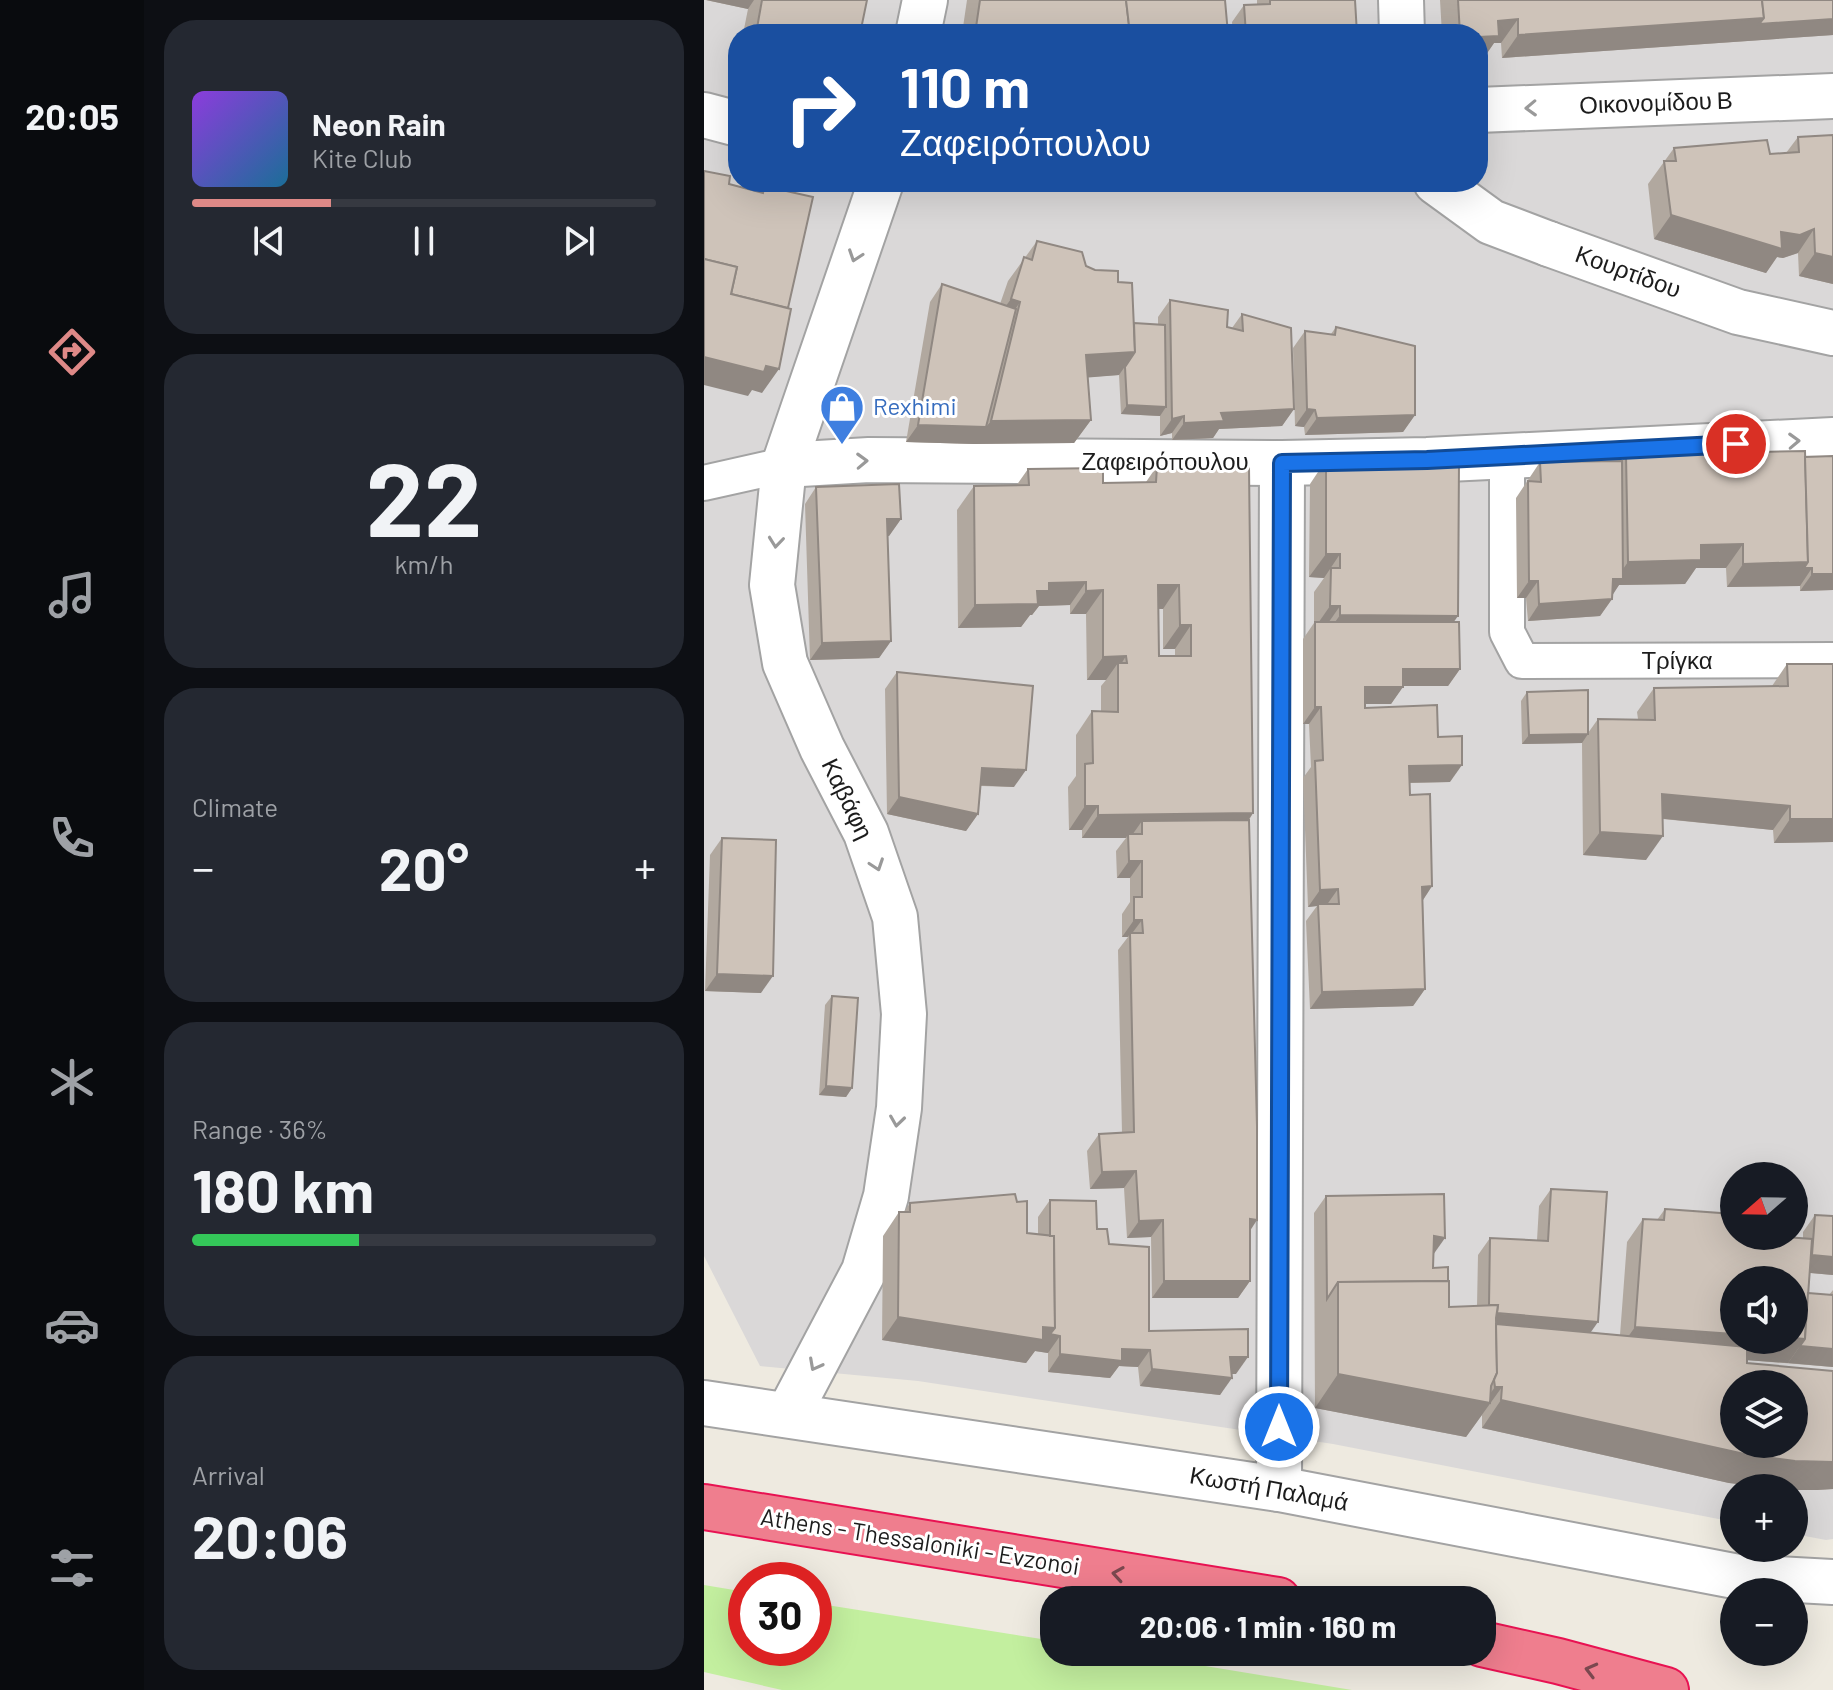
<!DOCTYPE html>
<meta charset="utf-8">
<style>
body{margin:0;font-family:Barlow,sans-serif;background:#242831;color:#f1f3f6;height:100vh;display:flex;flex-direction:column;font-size:30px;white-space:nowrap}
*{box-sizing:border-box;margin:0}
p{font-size:26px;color:#9ea1a6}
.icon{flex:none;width:44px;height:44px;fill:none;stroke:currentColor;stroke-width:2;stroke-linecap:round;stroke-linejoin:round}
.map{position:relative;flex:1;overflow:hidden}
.panel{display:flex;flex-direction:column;gap:20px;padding:20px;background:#0d0f14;width:560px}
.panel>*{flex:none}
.hud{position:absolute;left:24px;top:24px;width:760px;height:168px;border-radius:32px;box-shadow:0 8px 32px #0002;background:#1a4fa0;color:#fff;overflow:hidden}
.needle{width:52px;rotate:250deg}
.buttons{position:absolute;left:1016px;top:1162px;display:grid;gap:16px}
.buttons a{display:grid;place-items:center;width:88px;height:88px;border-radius:50%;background:#171b24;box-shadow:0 8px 32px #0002;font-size:40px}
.speed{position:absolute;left:24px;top:1562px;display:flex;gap:16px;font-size:40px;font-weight:700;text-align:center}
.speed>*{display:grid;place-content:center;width:104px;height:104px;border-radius:50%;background:#171b24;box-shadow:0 8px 32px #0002;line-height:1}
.speed .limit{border:12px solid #d22;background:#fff;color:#111}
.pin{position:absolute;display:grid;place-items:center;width:68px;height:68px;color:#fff;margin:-34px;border:4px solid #fff;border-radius:50%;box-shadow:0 2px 8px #0007}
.me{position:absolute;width:88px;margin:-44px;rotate:0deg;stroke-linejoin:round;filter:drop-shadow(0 0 6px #0008)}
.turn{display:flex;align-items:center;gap:28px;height:168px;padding:0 40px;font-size:36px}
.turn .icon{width:104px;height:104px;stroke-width:2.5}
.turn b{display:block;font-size:56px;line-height:68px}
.big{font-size:60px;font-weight:700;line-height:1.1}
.panel .widget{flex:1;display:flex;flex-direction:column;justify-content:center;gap:12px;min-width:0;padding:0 28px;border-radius:32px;background:#242831}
.panel .dial{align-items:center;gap:0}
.dial b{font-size:104px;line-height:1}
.song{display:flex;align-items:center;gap:24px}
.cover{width:96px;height:96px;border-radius:12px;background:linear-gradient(135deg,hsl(270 70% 55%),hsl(200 70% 35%))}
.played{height:8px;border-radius:4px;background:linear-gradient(90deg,#de8987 30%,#363941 30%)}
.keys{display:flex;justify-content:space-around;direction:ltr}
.heat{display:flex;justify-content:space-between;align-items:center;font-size:44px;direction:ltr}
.charge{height:12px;border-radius:6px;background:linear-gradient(90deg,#34c759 36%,#363941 0)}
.trip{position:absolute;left:336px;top:1586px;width:456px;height:80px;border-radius:32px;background:#171b24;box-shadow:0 8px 32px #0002;font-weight:700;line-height:80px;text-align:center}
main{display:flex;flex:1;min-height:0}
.dock{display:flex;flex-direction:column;width:144px;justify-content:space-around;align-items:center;background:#090b0e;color:#9ea1a6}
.dock .icon{width:56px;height:56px}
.dock .on{color:#de8987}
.dock b{font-size:36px;color:#f1f3f6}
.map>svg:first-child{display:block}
.residential{fill:#dad8d8;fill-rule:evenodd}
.grass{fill:#c3ef9f}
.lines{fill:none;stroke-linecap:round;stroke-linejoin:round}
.service-casing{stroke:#a3a3a3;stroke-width:38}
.pedestrian-casing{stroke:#a3a3a3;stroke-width:48}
.minor-casing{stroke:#a3a3a3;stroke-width:48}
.motorway-casing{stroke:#e81252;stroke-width:48}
.service{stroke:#fff;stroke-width:34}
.pedestrian{stroke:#fff;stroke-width:44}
.minor{stroke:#fff;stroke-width:44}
.motorway{stroke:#ef7e8e;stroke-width:44}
.wall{fill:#b1a89f;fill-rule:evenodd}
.shaded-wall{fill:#908882}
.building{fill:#cec3b9;stroke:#908882;stroke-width:2;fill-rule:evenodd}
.oneway{stroke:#999}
.oneway2{stroke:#7b484f}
.route-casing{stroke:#114b97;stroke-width:20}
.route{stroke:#1a73e8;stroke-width:14}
.labels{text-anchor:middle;stroke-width:6;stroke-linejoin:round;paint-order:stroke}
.street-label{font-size:24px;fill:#1c1c1c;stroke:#fff}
.shop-label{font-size:24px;fill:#366cbe;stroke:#fff;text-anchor:start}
</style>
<main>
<nav class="dock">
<b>20:05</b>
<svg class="icon on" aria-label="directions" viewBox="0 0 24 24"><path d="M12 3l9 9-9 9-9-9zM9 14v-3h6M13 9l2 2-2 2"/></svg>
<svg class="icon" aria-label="music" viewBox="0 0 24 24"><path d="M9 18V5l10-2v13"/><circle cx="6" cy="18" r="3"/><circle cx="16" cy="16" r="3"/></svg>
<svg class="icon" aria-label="phone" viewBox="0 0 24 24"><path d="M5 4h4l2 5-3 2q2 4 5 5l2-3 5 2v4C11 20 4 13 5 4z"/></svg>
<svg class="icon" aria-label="climate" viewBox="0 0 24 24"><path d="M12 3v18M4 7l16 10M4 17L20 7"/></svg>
<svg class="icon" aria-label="car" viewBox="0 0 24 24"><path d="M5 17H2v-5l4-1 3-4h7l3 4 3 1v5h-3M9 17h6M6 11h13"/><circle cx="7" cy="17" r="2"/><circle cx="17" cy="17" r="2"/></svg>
<svg class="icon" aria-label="filters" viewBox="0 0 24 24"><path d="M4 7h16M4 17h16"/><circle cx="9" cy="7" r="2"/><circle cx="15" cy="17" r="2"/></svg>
</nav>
<section class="panel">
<div class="widget">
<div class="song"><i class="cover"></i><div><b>Neon Rain</b><p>Kite Club</p></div></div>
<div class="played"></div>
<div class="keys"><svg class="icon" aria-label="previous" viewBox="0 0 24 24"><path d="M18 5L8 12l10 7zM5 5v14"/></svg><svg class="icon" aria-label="pause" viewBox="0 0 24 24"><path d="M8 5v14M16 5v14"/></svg><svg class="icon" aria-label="next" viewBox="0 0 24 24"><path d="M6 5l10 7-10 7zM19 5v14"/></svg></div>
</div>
<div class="widget dial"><b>22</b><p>km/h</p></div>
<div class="widget"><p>Climate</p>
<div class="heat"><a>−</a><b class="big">20°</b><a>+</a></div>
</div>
<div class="widget"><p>Range · 36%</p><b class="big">180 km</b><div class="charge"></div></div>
<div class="widget"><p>Arrival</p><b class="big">20:06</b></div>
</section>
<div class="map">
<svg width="1129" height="1690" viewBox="0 0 1129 1690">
<rect width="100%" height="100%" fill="#eeeae0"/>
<path class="residential" d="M0 0H1129V1539L1122 1540 1090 1534V1488H1030V1522L629 1444 214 1381 56 1366 0 1256ZM34 34H774V182H34ZM1030 1176H1090V1236H1030ZM1030 1280H1090V1340H1030ZM1030 1384H1090V1444H1030Z"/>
<path class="grass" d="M0 1585 42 1592V1648H110V1603L350 1641V1652H416L648 1690H78L0 1672Z"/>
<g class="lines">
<g class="service-casing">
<g id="service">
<path d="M803 455V632L818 661 1129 660"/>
<path d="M0 483 80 465"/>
</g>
</g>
<g class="pedestrian-casing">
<path id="pedestrian" d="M732 182 787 222 845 244"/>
</g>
<g class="minor-casing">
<g id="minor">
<path d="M697 0 698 34"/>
<path d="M214 34 221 0"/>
<path d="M774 110 1129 96"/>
<path d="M0 115 34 124"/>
<path d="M845 244 1034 312 1129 333"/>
<path d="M80 465 165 460 578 463 723 460 1129 440"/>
<path d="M0 1403 575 1489 1035 1577 1129 1582"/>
<path d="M84 1415 160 1271 182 1196 195 1108 200 1014 191 917 162 833 118 748 81 663 68 585 80 465 177 182"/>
<path d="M575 1489 578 463"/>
</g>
</g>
<g class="motorway-casing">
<g id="motorway">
<path d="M0 1507 574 1600"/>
<path d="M778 1644 854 1661 962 1690"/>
</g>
</g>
<use href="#service" class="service"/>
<use href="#pedestrian" class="pedestrian"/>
<use href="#minor" class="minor"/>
<use href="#motorway" class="motorway"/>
</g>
<g class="wall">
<path d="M2 0H163L156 34H39L44 9Z"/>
<path d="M263 0H521L524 34H258Z"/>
<path d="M553 0H651L653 34H529L528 22 540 5 553 4Z"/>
<path d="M736 0H1129V35L798 58 797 43H790L779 59 774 60V34H738Z"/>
<path d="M1094 137 1129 284 1095 276 1094 253 1079 258 1073 257 1062 273 950 239 944 184 970 148 1066 154 1082 153Z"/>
<path d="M333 241 414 282 430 323 454 325V317L466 300 523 327 528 328 538 314 590 409 578 426 515 429 509 438 468 440V433L456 436V416L417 414 415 375 384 377 387 420 370 443 270 444 202 442 226 302 238 284 296 304 304 281Z"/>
<path d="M632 327 711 415 699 432 601 435 600 427 591 426 589 348 601 331 627 334Z"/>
<path d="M922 455 1129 456V590L1096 591V586L1023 587 1022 568H992L981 584 915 585 908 594V599L896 616 824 621 822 598H813L812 498 836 462 918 461Z"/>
<path d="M622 460 750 622 756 669 744 686H699L687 704H661V708L734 737 746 782 706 783V795L728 886 719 900 721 989 709 1006 606 1009 602 921 613 906 604 907 599 778 607 767 605 724H599V639L610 623V592L620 578 605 577 606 484Z"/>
<path d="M453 466 549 813 545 820 546 1281 534 1298H448L447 1237 423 1238 420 1188 386 1189 383 1151 395 1134 418 1133 414 950 424 937H418V914L426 902V878H413L412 851 422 838H378V830H365L364 787 372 776V735L388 711 397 712V686L402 680H383L382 614H366V605L335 606 328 615H326L317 627 254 628 253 510 270 486H312L324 469 399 483 442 482ZM454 609H459V649H471V656H455Z"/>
<path d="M112 487 197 519 185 536H183L187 641 175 658 106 660 101 504Z"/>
<path d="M1083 664 1129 842 1070 843 1069 830 959 819 942 860 879 855 878 743 818 744 817 701 823 692 884 733 894 719H934L933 712 950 688 1068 686Z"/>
<path d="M193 672 310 787 277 786 274 814 262 831 183 814 181 689Z"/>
<path d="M18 838 57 993 1 991 6 855Z"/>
<path d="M128 996 148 1088 142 1097 115 1095 121 1005Z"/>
<path d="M847 1189 887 1332 916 1335 923 1242 939 1219 953 1220 961 1209 1030 1236 1099 1238V1232L1111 1215 1129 1275 1106 1273 1104 1293 1125 1295 1129 1290V1367L1043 1360V1363L1129 1371V1489L1113 1490H1090V1488L1025 1483 778 1428V1415L762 1437 611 1408 610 1213 622 1196 729 1268 745 1307 773 1306 774 1255 786 1238 833 1240 835 1206Z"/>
<path d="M346 1200 393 1229 405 1244 445 1331 532 1374H528L516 1395 436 1386 434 1367 415 1366 406 1378 344 1372V1353L331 1351 322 1363 178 1340 179 1236 195 1212H200L206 1203 323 1233 334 1234V1217Z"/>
</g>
<g class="shaded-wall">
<path d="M2 0H50L44 9Z"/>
<path d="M1060 18 1129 19V35L798 58 814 35Z"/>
<path d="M814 19 797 43H790L779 59 774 60V37L794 21Z"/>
<path d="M53 28 84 34H48Z"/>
<path d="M967 215 1077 232 1110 229 1094 253 1079 258 1073 257 1062 273 950 239Z"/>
<path d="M1111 253 1129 257V284L1095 276Z"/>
<path d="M307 299 316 302 300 326 290 322Z"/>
<path d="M431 352 415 375 366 379 382 355Z"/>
<path d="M0 357 62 366 75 369 58 393 48 390 44 396 0 385Z"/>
<path d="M423 405 462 407 456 416 417 414Z"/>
<path d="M590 409 578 426 515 429 509 438 468 440 480 423 517 413Z"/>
<path d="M603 409 611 410 600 427 591 426Z"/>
<path d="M711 415 699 432 601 435 613 418Z"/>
<path d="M480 416 468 433 456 436 468 419Z"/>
<path d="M387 420 370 443 270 444 202 442 214 425 282 427 287 421Z"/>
<path d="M183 519H197L185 536H171Z"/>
<path d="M1039 544 1022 568H992L981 584 915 585 908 596 909 579H912L924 562 997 545Z"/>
<path d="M622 554H636L620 578 605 577Z"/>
<path d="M1104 562 1108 568 1096 586 1023 587 1039 564Z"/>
<path d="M1108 574H1129V590L1096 591Z"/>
<path d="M825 581H834L822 598H813Z"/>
<path d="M382 582 366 605 335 606 328 615H326L317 627 254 628 271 605 333 591 345 583Z"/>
<path d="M454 585H475L459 609 437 608Z"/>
<path d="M399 590 382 614H366L382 591Z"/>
<path d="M908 599 896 616 824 621 835 604Z"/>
<path d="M626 606H636L620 629H610Z"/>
<path d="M636 615 754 616 737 640 620 638Z"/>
<path d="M476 625H487L471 649H459Z"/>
<path d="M187 641 175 658 106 660 118 643Z"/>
<path d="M422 656 414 669V663L402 680H383L399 657Z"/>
<path d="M699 669H756L744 686H687Z"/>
<path d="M661 687H699L687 704H649Z"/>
<path d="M611 707H617L605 724H599Z"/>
<path d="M884 734 878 743 818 744 825 735Z"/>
<path d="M758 765 746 782 693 783 705 766Z"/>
<path d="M278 768 322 770 310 787 267 785Z"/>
<path d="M958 794 1086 806 1069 830 942 817Z"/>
<path d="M195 797 274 814 262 831 183 814Z"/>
<path d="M381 806H394L378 830H365Z"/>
<path d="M549 813 533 837 438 834V821L426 838 424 834 422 838H378L394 815Z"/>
<path d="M1086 819H1129V842L1070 843Z"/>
<path d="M896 832 959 836 942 860 879 855Z"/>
<path d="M425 861H438L426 878H413Z"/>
<path d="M728 886 717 903 718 887Z"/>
<path d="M634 889 622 906 614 904 613 906 604 907 616 890Z"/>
<path d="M430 920H438L426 936V933L424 937H418Z"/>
<path d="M13 974 69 976 57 993 1 991Z"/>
<path d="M721 989 709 1006 606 1009 618 992Z"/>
<path d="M122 1086 148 1088 142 1097 115 1095Z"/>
<path d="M432 1171 420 1188 386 1189 398 1172Z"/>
<path d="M546 1219 553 1220 542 1237Z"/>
<path d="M459 1220 447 1237 423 1238 435 1221Z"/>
<path d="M730 1236 741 1238 729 1255Z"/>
<path d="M1108 1255 1129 1257V1275L1096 1272Z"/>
<path d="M460 1281H546L534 1298H448Z"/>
<path d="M784 1313 894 1322 882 1339 788 1331Z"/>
<path d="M194 1317 351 1328 356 1336 344 1353 331 1351 322 1363 178 1340Z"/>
<path d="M931 1327 1030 1334V1340L1101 1339 1084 1363 914 1351Z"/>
<path d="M1096 1346 1129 1349V1367L1084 1363Z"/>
<path d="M418 1349 446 1350 434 1367 415 1366 406 1378 344 1372 356 1354Z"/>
<path d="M526 1357H544L532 1374H515Z"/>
<path d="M448 1369 528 1378 516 1395 436 1386Z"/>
<path d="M634 1374 780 1402 791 1387H798L762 1437 611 1408Z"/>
<path d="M797 1400 1129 1462V1489L1113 1490H1090V1488H1064L1025 1483 778 1428Z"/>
</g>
<g class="building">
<path d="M58 0H163L156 34H84L53 28Z"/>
<path d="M276 0H422L426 34H271Z"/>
<path d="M422 0H521L524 34H426Z"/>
<path d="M566 0H651L653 34H542L540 5 566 4Z"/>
<path d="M754 0H1058L1060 18 814 35V19L794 21 795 36 774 37V34H756Z"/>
<path d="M1058 0H1129V19L1055 24 1060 18Z"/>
<path d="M1129 135V257L1111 253 1110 229 1096 235 1077 232 1078 249 967 215 960 161H972L970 148 1063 140 1066 154 1095 152 1094 137Z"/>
<path d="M0 171 26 176 25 184 59 193 60 186 109 197 84 308 27 294 33 267 0 259Z"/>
<path d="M333 241 378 252 382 266 391 270 414 271V282L428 283 431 352 382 355 387 420 287 421 316 302 307 299 320 257 328 260Z"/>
<path d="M0 259 33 267 27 294 87 309 75 369 62 366 60 372 0 357Z"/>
<path d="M238 284 312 309 282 427 214 425Z"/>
<path d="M466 300 524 310 523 327 539 331 538 314 587 328 590 409 517 413 520 421 480 423V416L468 419Z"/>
<path d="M430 323 461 325 462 407 423 405 421 367 431 352Z"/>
<path d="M632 327 711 346V415L613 418 611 410 603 409 601 331 631 335Z"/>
<path d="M1101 451 1104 562 1039 564V544L997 545V560L924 562 922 455Z"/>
<path d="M1129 456V574H1108V568H1100L1104 562 1101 457Z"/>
<path d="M622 460 755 462 754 616 636 615V606H626L627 568H636V554H622Z"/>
<path d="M918 461 919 579H909L908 599 835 604 834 581H825L824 481 837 482 836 462Z"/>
<path d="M453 466 545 467 549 813 394 815V806H381V764L389 763 388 711 414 712V663H423L422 656 399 657V590L382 591V582L345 583V591H333L334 604 271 605 270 486 325 485 324 469 399 468V483L452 482ZM454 585H475L476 625H487V656H455Z"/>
<path d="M195 484 197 519H183L187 641 118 643 112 487Z"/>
<path d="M611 622H755L756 669H699V687H661V708L733 705 734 737 758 736V765L705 766 706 795 726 794 728 886 718 887 721 989 618 992 614 904H635L634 889 616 890 611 761 619 760 617 707H611Z"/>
<path d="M1083 664H1129V819H1086V806L958 794 959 836 896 832 894 719 951 720 950 688 1084 686Z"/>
<path d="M193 672 329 686 322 770 278 768 274 814 195 797Z"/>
<path d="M884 690V734L825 735 823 692Z"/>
<path d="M545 820 553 1126V1220L546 1219V1281H460L459 1220 435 1221 432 1171 398 1172 395 1134 430 1132 426 933H439L438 920H430V897H438V861H425L424 834H438V821Z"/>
<path d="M18 838 72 840 69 976 13 974Z"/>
<path d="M128 996 154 998 148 1088 122 1086Z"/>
<path d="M847 1189 903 1192 894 1322 793 1313 794 1305H785L786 1238 844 1241Z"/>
<path d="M311 1194 313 1202 323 1201V1233L350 1236 351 1328 339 1327V1340L194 1317 195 1212H206V1203Z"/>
<path d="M740 1194 741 1238 730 1236 729 1268 744 1267V1281L634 1282 623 1299 622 1196Z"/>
<path d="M346 1200 392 1201 393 1229H403L405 1244 445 1247V1331L544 1329V1357H526L528 1378 448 1369 446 1350 418 1349V1361L356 1354V1336L346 1334 351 1328 350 1236H346Z"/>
<path d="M961 1209 1030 1214V1236H1068L1108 1239 1101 1339 1090 1338V1280H1030V1334L931 1327 939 1219 960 1220Z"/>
<path d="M1111 1215 1129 1216V1257L1108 1255Z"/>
<path d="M745 1281V1307L794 1305 792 1318 793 1373 787 1386 786 1403 634 1374V1282Z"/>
<path d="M1104 1293 1129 1295V1349L1096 1346 1101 1339Z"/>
<path d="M792 1324 1043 1347V1363L1129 1371V1462L1091 1461 1045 1455 797 1400 798 1387H791L790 1380 793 1373ZM1030 1384H1090V1444H1030Z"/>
</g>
<defs><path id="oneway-chevron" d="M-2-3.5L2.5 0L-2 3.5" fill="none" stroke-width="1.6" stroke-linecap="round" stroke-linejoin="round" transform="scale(2)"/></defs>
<g class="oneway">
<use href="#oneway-chevron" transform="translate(827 108) rotate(178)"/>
<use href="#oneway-chevron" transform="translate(151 256) rotate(109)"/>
<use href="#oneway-chevron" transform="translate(1090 441) rotate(-2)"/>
<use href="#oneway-chevron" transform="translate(158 461) rotate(-2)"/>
<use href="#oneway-chevron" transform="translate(72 542) rotate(96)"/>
<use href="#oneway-chevron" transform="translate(173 865) rotate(71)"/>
<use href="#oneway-chevron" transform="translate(193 1121) rotate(98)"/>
<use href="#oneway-chevron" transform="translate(111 1365) rotate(118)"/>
</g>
<g class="oneway2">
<use href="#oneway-chevron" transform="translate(414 1574) rotate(-171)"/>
<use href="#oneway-chevron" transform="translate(887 1670) rotate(-165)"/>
</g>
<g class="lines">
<g class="route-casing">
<path id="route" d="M575 1427 578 463 723 460 1032 444"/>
</g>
<use href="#route" class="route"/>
</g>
<defs>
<g id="shop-pin" transform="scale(2.3)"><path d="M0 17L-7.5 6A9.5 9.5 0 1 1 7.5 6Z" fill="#3f7fe0" stroke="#fff"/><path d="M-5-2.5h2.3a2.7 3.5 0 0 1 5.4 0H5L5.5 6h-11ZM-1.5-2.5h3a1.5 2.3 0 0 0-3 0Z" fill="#fff"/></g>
</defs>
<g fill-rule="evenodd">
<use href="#shop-pin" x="138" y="407"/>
</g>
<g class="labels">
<g class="street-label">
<text transform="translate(952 103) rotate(-2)" y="8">Οικονομίδου Β</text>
<text transform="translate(924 272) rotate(20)" y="8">Κουρτίδου</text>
<text x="461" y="470">Ζαφειρόπουλου</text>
<text x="973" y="669">Τρίγκα</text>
<text transform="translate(143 799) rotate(64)" y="8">Καβάφη</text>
<text transform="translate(565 1489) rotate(10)" y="8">Κωστή Παλαμά</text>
<text transform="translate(216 1542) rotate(9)" y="8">Athens - Thessaloniki - Evzonoi</text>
</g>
<g class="shop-label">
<text x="169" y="415">Rexhimi</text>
</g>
</g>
</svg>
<div class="buttons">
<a><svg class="needle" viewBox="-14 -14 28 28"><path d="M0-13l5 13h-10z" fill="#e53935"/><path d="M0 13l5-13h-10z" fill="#9ea1a6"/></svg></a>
<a><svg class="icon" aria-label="sound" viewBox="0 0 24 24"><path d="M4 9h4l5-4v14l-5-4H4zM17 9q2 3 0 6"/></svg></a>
<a><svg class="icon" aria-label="layers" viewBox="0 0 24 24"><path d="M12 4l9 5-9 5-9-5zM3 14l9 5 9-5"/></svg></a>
<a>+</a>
<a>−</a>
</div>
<div class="speed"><div class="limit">30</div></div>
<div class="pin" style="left:1032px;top:444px;background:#d93025"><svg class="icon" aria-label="arrive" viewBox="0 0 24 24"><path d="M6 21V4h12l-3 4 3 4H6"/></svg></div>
<svg class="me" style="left:575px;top:1427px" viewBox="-20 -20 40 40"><circle r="17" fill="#1a73e8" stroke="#fff" stroke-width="3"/><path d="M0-11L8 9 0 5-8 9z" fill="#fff"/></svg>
<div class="trip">20:06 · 1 min · 160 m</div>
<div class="hud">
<div class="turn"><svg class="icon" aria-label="right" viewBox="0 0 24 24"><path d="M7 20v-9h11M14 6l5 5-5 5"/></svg><div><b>110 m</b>Ζαφειρόπουλου</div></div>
</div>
</div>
</main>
